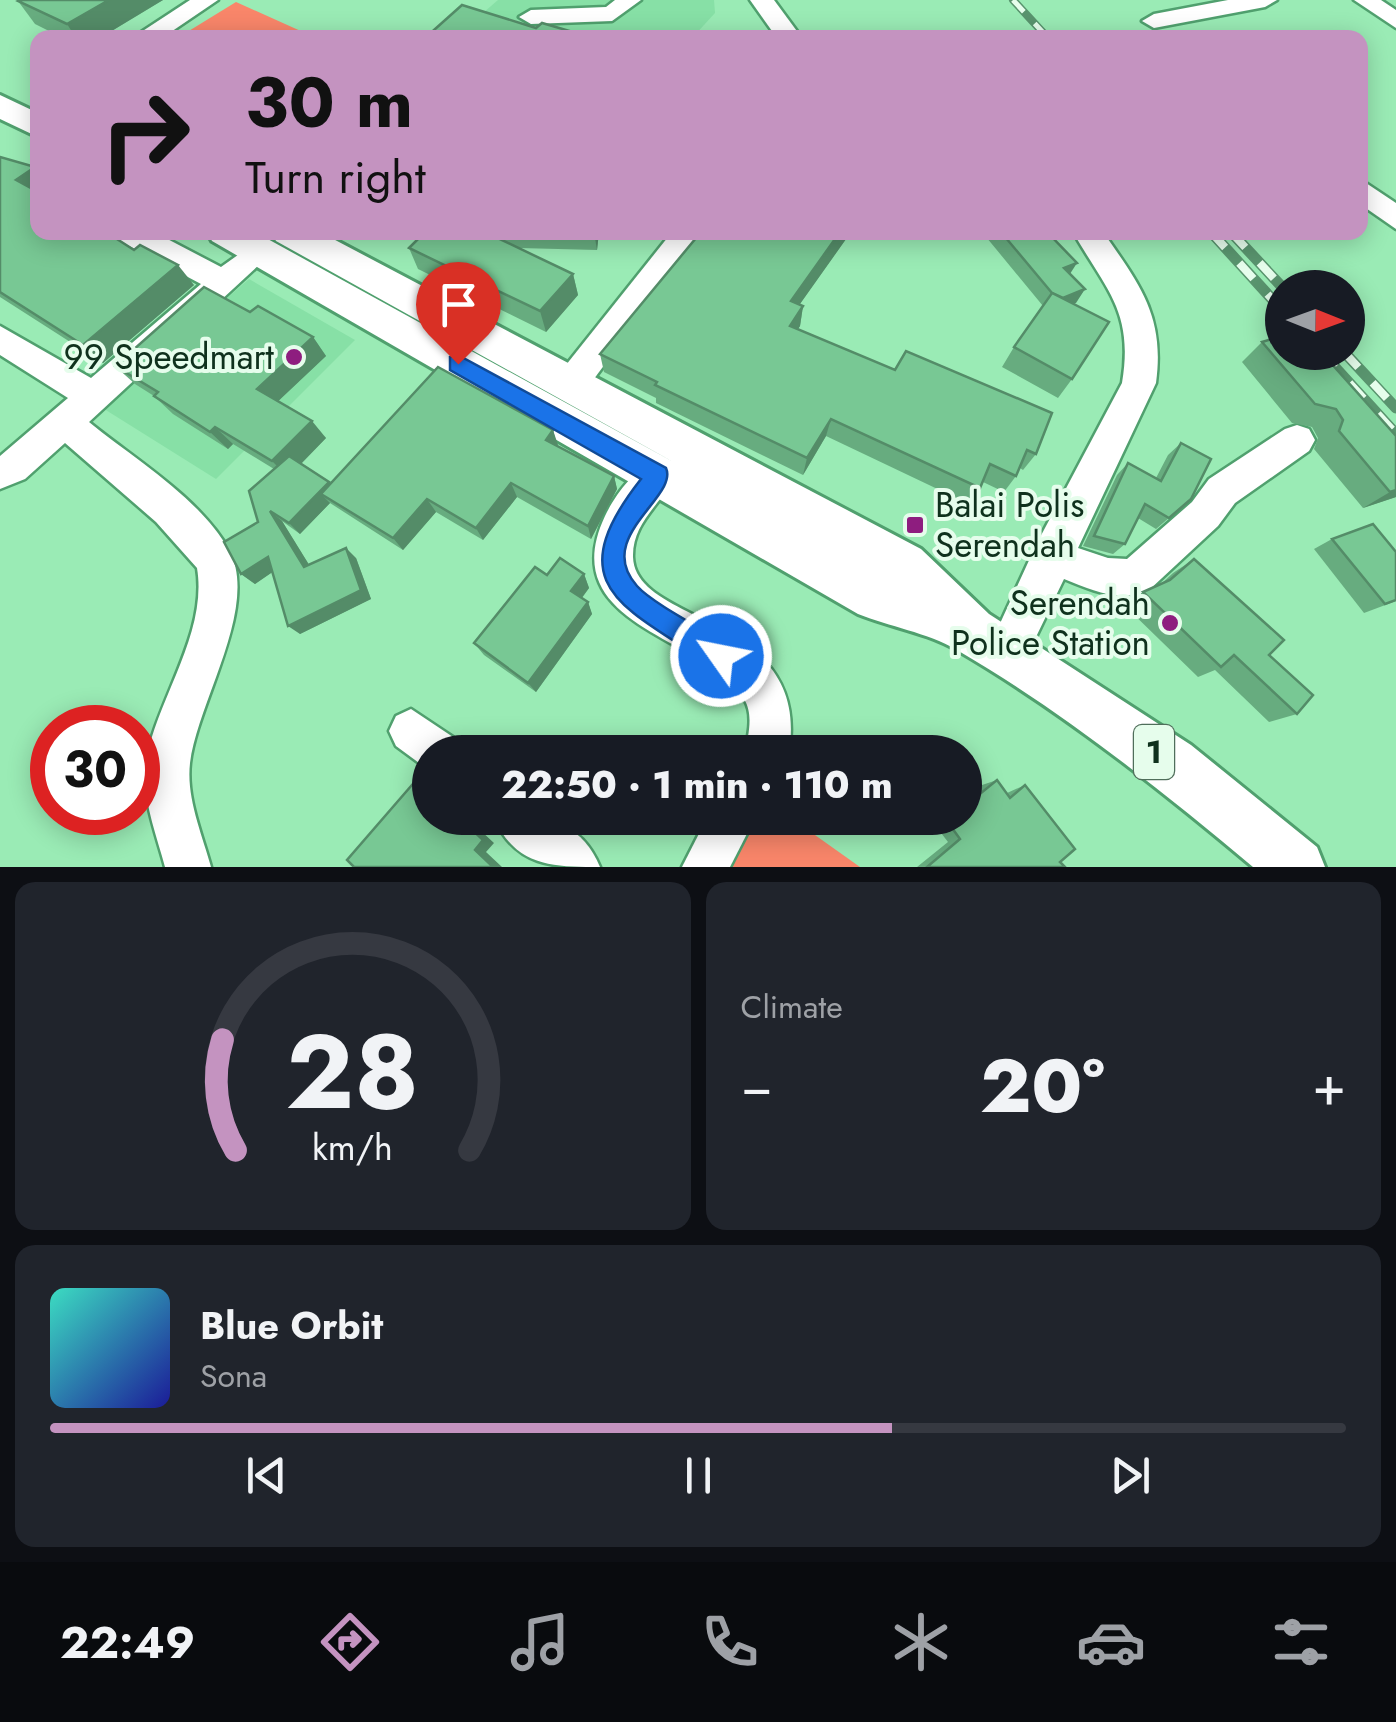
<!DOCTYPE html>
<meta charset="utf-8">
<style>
body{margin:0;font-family:Jost,sans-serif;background:#20242c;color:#f1f3f6;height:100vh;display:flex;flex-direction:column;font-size:38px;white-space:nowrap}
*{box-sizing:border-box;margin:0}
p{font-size:32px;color:#9ea1a6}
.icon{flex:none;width:55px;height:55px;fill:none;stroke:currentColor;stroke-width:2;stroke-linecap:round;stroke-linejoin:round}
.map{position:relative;height:867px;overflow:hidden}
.panel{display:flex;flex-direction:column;gap:15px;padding:15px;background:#0d0f14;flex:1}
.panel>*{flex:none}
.top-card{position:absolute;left:30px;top:30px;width:1338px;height:210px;border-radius:20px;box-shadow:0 5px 25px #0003;background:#c493c0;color:#111;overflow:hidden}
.needle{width:65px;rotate:91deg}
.buttons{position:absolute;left:1265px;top:270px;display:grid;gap:20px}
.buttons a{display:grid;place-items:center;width:100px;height:100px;border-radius:50%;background:#171b24;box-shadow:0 5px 25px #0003;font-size:50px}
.speed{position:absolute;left:30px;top:705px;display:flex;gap:20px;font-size:50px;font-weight:700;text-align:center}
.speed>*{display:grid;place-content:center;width:130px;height:130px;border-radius:50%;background:#171b24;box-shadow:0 5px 25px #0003;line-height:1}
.speed .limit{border:15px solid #d22;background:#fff;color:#111}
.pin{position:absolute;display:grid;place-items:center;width:85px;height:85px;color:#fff;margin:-102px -42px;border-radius:50% 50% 50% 0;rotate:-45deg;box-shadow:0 0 10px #0007}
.pin .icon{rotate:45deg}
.me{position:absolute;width:110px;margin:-55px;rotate:303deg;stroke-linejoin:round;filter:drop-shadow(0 0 8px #0008)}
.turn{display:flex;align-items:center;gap:35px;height:210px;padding:0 50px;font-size:45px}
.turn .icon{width:130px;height:130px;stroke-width:2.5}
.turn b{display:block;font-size:70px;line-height:85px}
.big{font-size:75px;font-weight:800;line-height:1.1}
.panel .tile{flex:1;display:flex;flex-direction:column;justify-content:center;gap:15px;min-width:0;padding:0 35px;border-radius:20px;background:#20242c}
.panel .dial{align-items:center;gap:0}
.dial svg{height:260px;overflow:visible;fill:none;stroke:#363941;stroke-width:7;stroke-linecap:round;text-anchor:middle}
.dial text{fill:#f1f3f6;stroke:none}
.song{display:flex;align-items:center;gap:30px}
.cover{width:120px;height:120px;border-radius:15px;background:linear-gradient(135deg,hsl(170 70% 55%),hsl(240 70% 35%))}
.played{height:10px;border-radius:5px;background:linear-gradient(90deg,#c493c0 65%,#363941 65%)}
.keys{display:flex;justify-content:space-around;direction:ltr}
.heat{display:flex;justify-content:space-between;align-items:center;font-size:55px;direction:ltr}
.panel .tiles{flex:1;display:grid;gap:15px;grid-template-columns:1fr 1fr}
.tile:last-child{grid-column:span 2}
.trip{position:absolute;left:412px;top:735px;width:570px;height:100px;border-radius:50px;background:#171b24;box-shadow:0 5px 25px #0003;font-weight:800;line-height:100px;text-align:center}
.tabs{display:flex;height:160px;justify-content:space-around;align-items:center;background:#090b0e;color:#9ea1a6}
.tabs .icon{width:70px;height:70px}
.tabs .current{color:#c493c0}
.tabs b{font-size:45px;color:#f1f3f6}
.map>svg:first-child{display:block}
.built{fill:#87e0a6}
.green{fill:#f9866a}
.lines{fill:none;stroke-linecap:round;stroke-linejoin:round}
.minor-casing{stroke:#50a06e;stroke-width:5}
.major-casing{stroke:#50a06e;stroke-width:6}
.minor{fill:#fff;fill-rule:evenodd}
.major{fill:#fff;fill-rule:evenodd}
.rail-far1-casing{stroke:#59946e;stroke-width:8}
.rail-casing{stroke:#59946e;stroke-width:11}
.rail-far1{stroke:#e6fdec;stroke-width:5;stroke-dasharray:16;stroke-linecap:butt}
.rail{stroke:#e6fdec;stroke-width:8;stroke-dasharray:21;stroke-linecap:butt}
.wall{fill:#67ac7f}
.shaded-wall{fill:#548c68}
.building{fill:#78c894;stroke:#548c68;stroke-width:2.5}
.route{fill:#1a73e8;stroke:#114b97;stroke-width:2.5}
.poi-dot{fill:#8e1d7f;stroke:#e6fdec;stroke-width:4}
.labels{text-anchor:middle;stroke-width:8;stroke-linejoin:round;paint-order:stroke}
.shield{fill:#e6fdec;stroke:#506e5b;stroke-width:2.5}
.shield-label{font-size:32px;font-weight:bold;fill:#0f311d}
.poi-label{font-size:35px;fill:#0f311d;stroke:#e6fdec;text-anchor:end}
</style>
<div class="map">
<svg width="1396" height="867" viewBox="0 0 1396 867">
<rect width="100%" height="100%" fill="#9aebb5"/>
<g class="built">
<path d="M498 0H714L715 13 693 37 454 38Z"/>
<path d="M249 279 355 340 216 479 101 407Z"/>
</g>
<g class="green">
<path d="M236 2 314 37H179Z"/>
<path d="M750 818H791L860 867H722Z"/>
</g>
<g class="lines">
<g class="minor-casing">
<g id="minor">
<path d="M190 0H218L162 38H132Z"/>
<path d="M615 0H641L612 21 531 24 519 17 531 10 606 7Z"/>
<path d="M750 0H774L802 38H777Z"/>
<path d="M1228 0H1277L1265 7 1154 28 1142 21 1154 14Z"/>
<path d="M1354 0H1381L1396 10V28Z"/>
<path d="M1360 179 1396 203V229L1360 204Z"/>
<path d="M114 232H154L221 267 259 240 270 243 274 251 89 422C134 459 199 497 229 550 260 606 197 703 190 763 186 798 202 834 211 867H165C156 833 141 797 146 761 157 699 208 633 197 568L156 522 65 443 25 479 0 489V456L68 398 0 355V326L91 378 201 284 118 240Z"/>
<path d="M672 232H703L582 395 570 399 558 395 553 385 558 375Z"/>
<path d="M1073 232H1103C1140 285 1165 316 1156 383L1078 548 1108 558 1127 559 1192 502 1209 479 1285 429 1297 425 1309 429 1315 440 1309 451 1235 503 1218 526 1148 591C1118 603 1092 590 1064 579L1021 668 1007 675 993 668 986 654 1037 543 1122 383C1134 311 1106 290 1073 232Z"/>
<path d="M657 460 670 465 675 476C662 504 632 522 633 557 635 626 811 613 789 752H745C748 736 754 715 744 699 704 635 553 627 605 516 615 495 635 468 657 460Z"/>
<path d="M411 709 453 737 460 752H430V771L396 746 389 731 396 716Z"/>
<path d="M494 818C540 815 580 818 600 867 553 867 516 867 494 818Z"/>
<path d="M707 818H755L730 867H682Z"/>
</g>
</g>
<g class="major-casing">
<g id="major">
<path d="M0 95 38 113V137L0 119Z"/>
<path d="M207 232H255L677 464 276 241 271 232H320L921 549 989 614 1191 745 1317 847 1325 867H1253C1160 789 1063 712 957 650 926 632 890 627 858 614L212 241Z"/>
</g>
</g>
<use href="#minor" class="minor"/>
<use href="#major" class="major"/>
<g class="rail-far1-casing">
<path id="rail-far1" d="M1013 0 1048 38"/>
</g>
<g class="rail-casing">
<g id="rail">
<path d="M1211 232 1282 310"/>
<path d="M1231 232 1283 288"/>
<path d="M1321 352 1396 434"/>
<path d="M1344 352 1396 408"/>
</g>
</g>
<use href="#rail-far1" class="rail-far1"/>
<use href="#rail" class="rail"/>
</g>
<g class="wall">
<path d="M163 0 100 38H63L35 24 18 1Z"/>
<path d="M0 157 35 167 38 170V232L194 285 103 363 0 297Z"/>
<path d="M425 232H599L597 250 519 248 573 274 578 295 546 332 418 269 409 248Z"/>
<path d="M851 232 799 305 803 306 800 326 798 329 1036 454 1023 470 1020 468 1016 476 1004 492 983 482 969 504 826 436 803 475 656 403V398L604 372 600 354Z"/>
<path d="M982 232H1047L1070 274 1085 289 1074 304 1072 379 1058 398 1002 367 1014 347 1043 306Z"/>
<path d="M313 337 326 356 278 401 326 438 301 464 331 483 553 430 557 446 614 476 617 489 591 539 517 497 483 540 436 512 403 550 330 503 300 534 282 521 309 565 356 558 371 599 300 634 272 572 255 584 241 574 274 469 233 444 228 449 173 414 154 396 135 384 115 366Z"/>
<path d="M1262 342 1396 436V497L1363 508 1314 449 1318 438 1312 427 1292 423 1242 362Z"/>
<path d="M1181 443 1191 499 1156 529 1138 518 1125 544 1113 554 1083 546 1117 475 1128 463 1156 478 1168 455Z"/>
<path d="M1332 539 1396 601 1364 613 1314 549Z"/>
<path d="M1194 559 1269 655 1297 714 1269 722 1215 670 1198 677 1124 605 1143 592 1160 585 1173 573Z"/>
<path d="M584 574 589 588 582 598 588 602 592 614 536 692 484 655 474 643 547 575Z"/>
<path d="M997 780 1007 793 1025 785 1060 862 1065 867H917L948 842 935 825 943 818H965V800L982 785Z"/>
</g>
<g class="shaded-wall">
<path d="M109 0H163L100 38H76L67 24Z"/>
<path d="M35 167 38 170V199L16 180Z"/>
<path d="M594 232H599L597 250Z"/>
<path d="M840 232H851L788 321 791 301Z"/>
<path d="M1077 263 1068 277 1064 268Z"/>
<path d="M178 265 194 285 103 363 83 345Z"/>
<path d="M573 274 578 295 546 332 540 311Z"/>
<path d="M1085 289 1076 303 1050 314 1058 300Z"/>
<path d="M803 306 800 326 787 345 790 326Z"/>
<path d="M313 337 326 356 272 407 257 389Z"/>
<path d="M831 419 826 436 803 475 807 458Z"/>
<path d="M312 421 326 438 288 477 272 461Z"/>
<path d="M215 427 233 444 228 449 210 432Z"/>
<path d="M553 430 558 445 551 454 546 440Z"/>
<path d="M614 476 617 489 591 539 588 526Z"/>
<path d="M329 482 339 493 321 494 330 503 300 534 289 523Z"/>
<path d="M511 483 517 497 483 540 476 528Z"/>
<path d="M1396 490V497L1363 508 1390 492Z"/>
<path d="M427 499 436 512 403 550 393 538Z"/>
<path d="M270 511 282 521 316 576 304 567Z"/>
<path d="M346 548 356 558 371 599 300 634 288 626Z"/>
<path d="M268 557 280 567 255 584 241 574Z"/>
<path d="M584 574 589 588 577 604 571 591Z"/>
<path d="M588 602 592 614 536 692 528 683Z"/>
<path d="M460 818H467L494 843 486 852 502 867H493L475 850Z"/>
</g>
<g class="building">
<path d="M20 0H109L67 24 18 1Z"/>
<path d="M462 5 536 28 542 23 580 34 576 38H425Z"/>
<path d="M0 157 35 167 16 180 38 192V232H106L134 250 140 245 178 265 83 345 0 292Z"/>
<path d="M425 232H485L573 274 540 311 409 248Z"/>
<path d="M701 232H840L791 301 803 306 790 326 895 370 906 351 1052 413 1036 454 1027 450 1016 476 990 464 980 488 831 419 807 458 655 385 657 382 600 354Z"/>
<path d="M1001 232H1047L1077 263 1064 268 1085 289 1063 298 1052 293Z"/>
<path d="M204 287 250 312 258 306 313 337 257 389 312 421 272 461 215 427 210 432 154 396 158 392 115 366Z"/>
<path d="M1052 293 1109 322 1072 379 1014 347Z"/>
<path d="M1282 336V352H1321L1396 436V490L1390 492 1339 431 1343 420 1336 409 1315 404 1262 342Z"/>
<path d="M438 367 553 430 546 440 614 476 588 526 511 483 476 528 427 499 393 538 321 494Z"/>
<path d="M1181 443 1211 459 1191 499 1169 518 1145 504 1125 544 1094 536 1128 463 1161 481Z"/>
<path d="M289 456 329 482 289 523 270 511 304 567 346 548 361 590 288 626 268 557 241 574 224 542 258 522 249 491Z"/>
<path d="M1373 524 1396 552V600L1385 604 1332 539Z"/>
<path d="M560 558 584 574 571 591 588 602 528 683 474 643 535 567 547 575Z"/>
<path d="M1194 559 1284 640 1269 655 1313 695 1297 714 1234 655 1221 667 1143 592 1170 580Z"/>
<path d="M418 778 430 789V818H460L483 840 475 850 493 867H354L347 860Z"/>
<path d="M997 780 1010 798 1025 785 1075 849 1060 862 1065 867H927L960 839 947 821 951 818H965V806Z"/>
</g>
<path class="route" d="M458 355 666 468C679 497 593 537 637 586 653 604 707 631 730 646L734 656 730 665 721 669 711 665C623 606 557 586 641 479L450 370V357Z"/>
<g class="poi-dot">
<circle cx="294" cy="357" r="10"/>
<rect x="905" y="515" width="20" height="20" rx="5"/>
<circle cx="1170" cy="623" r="10"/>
</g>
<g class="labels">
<rect class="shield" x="1134" y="725" width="40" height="54" rx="8"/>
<g class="shield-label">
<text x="1154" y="763">1</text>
</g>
<g class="poi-label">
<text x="274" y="369">99 Speedmart</text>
<text x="935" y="517" text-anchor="start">Balai Polis<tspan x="935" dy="40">Serendah</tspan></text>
<text x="1150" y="615">Serendah<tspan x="1150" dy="40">Police Station</tspan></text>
</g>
</g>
</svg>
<div class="buttons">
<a><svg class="needle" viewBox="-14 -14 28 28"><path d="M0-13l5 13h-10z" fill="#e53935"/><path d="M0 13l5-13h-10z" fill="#9ea1a6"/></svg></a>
</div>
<div class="speed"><div class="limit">30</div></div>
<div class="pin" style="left:458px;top:364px;background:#d93025"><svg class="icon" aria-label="arrive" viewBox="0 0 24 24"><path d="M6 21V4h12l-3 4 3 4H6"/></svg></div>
<svg class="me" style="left:721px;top:656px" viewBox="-20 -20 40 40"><circle r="17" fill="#1a73e8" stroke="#fff" stroke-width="3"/><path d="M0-11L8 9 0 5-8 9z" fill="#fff"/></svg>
<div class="trip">22:50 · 1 min · 110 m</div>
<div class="top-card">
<div class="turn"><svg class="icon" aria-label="right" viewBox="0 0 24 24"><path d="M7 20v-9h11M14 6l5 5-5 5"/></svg><div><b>30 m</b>Turn right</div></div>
</div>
</div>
<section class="panel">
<div class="tiles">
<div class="tile dial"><svg viewBox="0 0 100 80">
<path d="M14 69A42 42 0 1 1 86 69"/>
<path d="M14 69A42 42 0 0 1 10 35" stroke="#c493c0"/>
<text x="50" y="56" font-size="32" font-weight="700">28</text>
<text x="50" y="72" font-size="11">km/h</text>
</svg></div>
<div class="tile"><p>Climate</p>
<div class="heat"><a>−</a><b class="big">20°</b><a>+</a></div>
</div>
<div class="tile">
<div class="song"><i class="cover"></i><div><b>Blue Orbit</b><p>Sona</p></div></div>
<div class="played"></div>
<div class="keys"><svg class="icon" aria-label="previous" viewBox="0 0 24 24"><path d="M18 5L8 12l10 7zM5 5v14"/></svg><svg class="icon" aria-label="pause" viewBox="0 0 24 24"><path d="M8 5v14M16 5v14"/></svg><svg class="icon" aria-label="next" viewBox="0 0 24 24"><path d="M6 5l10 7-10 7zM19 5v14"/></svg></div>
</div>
</div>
</section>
<nav class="tabs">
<b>22:49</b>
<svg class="icon current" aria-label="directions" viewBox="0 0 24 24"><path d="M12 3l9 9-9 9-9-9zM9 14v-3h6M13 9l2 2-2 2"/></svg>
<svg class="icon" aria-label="music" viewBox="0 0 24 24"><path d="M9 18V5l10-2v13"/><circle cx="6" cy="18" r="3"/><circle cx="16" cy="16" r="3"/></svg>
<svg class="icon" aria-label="phone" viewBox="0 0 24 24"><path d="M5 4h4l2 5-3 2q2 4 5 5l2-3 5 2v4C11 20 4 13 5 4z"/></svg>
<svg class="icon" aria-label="climate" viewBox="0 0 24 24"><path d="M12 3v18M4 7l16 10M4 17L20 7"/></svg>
<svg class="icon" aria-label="car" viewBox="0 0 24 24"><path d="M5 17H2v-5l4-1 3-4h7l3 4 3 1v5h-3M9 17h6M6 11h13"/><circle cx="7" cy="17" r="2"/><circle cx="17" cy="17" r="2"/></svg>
<svg class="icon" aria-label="filters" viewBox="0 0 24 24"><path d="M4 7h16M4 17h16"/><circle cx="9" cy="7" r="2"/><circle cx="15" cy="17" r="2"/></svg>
</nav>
